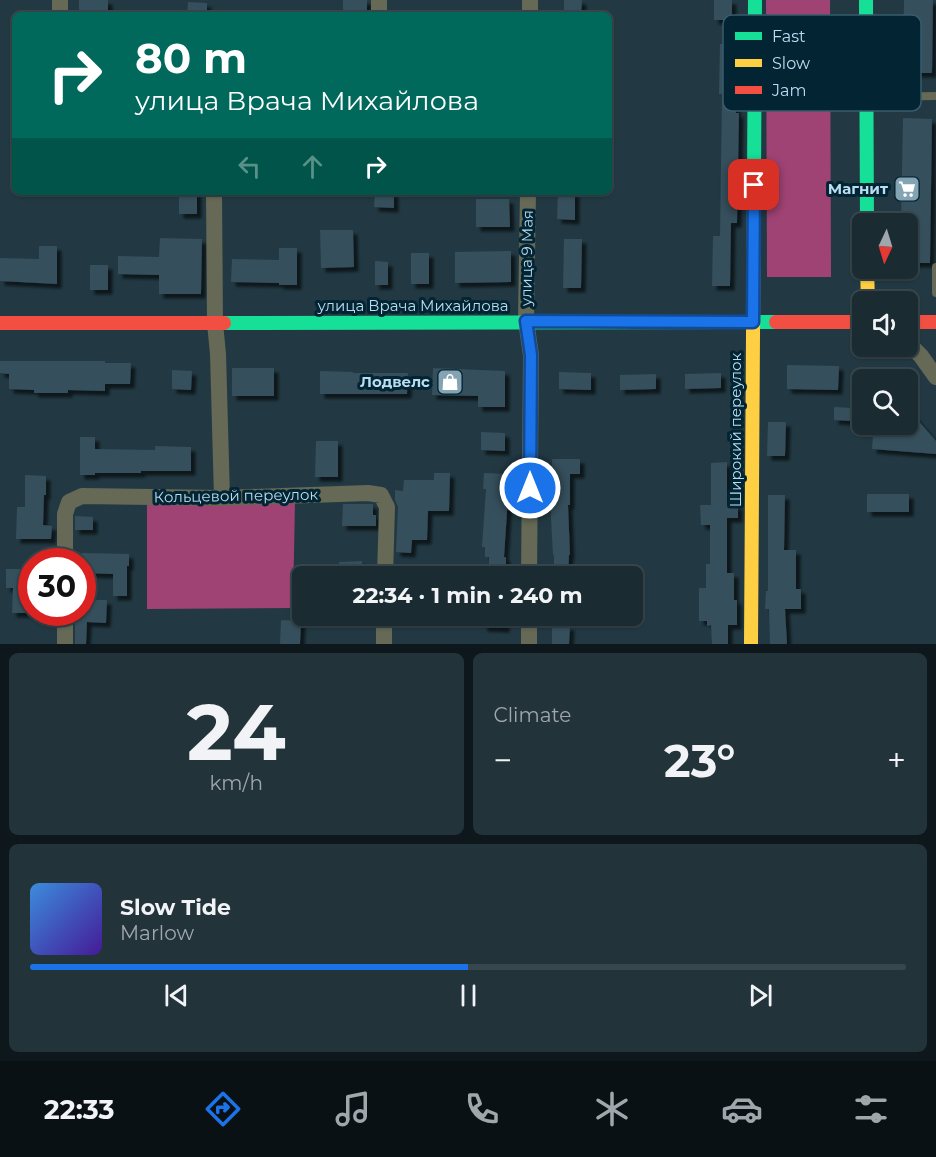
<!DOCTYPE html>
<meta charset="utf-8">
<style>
body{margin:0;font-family:Montserrat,sans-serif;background:#23333a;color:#f1f3f6;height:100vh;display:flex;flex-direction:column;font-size:22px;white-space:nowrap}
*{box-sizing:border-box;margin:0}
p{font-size:20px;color:#9fa7ac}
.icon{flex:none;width:33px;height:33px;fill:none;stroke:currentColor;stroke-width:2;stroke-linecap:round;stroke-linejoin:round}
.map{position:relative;height:644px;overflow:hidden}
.sheet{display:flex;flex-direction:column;gap:9px;padding:9px;background:#0e181c;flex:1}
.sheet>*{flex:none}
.top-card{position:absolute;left:12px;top:12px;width:600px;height:183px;border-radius:9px;box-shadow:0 2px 4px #0004,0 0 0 2px #38474d;background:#00695c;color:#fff;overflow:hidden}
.needle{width:39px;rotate:184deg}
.fabs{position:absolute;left:852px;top:213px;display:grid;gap:12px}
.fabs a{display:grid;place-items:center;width:66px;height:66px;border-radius:9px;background:#1a2b32;box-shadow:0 2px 4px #0004,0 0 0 2px #38474d;font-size:30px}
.speed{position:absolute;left:18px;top:548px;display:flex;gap:12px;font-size:30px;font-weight:700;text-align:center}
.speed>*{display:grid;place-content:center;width:78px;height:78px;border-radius:50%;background:#1a2b32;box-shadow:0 2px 4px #0004,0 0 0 2px #38474d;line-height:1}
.speed .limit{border:9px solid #d22;background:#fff;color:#111}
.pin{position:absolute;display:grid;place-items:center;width:51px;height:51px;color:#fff;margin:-26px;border-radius:12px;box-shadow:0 3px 9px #0006}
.me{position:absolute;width:66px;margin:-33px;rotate:0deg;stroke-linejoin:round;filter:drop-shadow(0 0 4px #0008)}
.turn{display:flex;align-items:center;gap:21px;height:126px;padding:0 24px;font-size:27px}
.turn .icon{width:78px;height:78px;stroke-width:2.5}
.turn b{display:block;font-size:42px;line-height:51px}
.lanes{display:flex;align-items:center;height:57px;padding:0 24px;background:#0003;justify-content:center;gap:30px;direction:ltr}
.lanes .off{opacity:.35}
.big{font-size:45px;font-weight:700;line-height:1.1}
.sheet .tile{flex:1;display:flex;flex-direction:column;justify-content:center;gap:9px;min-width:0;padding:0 21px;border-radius:9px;background:#23333a}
.sheet .dial{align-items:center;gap:0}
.dial b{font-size:78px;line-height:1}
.song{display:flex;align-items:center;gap:18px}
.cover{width:72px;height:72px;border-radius:9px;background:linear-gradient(135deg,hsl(210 70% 55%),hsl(260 70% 35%))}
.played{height:6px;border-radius:3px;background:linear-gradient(90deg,#1a73e8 50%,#38474d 50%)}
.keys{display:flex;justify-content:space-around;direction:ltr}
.heat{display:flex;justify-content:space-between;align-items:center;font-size:33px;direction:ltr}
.sheet .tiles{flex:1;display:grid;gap:9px;grid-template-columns:1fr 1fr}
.tile:last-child{grid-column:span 2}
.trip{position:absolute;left:292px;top:566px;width:351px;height:60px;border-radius:9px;background:#1a2b32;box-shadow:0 2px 4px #0004,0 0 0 2px #38474d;font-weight:700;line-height:60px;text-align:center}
.tabs{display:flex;height:96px;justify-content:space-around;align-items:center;background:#0a1114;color:#9fa7ac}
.tabs .icon{width:42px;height:42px}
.tabs .selected{color:#1a73e8}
.tabs b{font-size:27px;color:#f1f3f6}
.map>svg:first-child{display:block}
.forest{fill:#9f4375}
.building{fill:#344f5c;filter:url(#shadow)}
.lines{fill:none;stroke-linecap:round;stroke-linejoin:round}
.lane{stroke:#656956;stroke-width:8}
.street{stroke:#656956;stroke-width:16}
.fast{stroke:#16e098;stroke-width:14}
.slow{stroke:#ffcf43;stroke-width:14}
.jam{stroke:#f24e42;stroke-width:14}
.route-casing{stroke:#114b97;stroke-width:15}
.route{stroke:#1a73e8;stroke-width:10}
.labels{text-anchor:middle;stroke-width:6;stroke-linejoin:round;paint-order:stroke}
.poi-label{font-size:15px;font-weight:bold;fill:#b9ddf1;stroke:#022433;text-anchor:end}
.street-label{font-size:15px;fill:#b9ddf1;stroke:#022433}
.key{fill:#022433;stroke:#395c6c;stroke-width:1.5}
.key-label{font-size:16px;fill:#b9ddf1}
</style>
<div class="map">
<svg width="936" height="644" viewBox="0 0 936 644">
<defs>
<filter id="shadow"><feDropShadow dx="4.5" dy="4.5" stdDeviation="1.5" flood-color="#0009"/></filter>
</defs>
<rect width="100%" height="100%" fill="#223943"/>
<g class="forest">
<path d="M766 0H830L831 277H767Z"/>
<path d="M147 498 295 501 293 608 147 609Z"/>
</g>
<g class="building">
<rect x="79" y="0" width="29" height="15"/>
<rect x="343" y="0" width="24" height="15"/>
<path d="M564 0H582L581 15H564Z"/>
<rect x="714" y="0" width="18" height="20"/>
<path d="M904 0H933L932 73H903Z"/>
<path d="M188 2 207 3V15H187Z"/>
<path d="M720 44 738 45 736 113H739L737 223H731L730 286H712L713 236H720L722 94H719Z"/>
<path d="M903 118 932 119 930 263H908V224H901Z"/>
<rect x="179" y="192" width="18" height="22"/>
<path d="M375 192H394V208L374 207Z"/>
<path d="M558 192H575V220L557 219Z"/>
<path d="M476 199H509L510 227H476Z"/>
<path d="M320 230H353L354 267 321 268Z"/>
<path d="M160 238 202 239 201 294H159V275L118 274V256L159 257Z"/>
<path d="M564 239H582L581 288H563Z"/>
<path d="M39 246H57V284L0 281V258L39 259Z"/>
<path d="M279 248H297V285H279V283L231 282 232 259 279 260Z"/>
<path d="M511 251V282L455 283V252Z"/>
<rect x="411" y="253" width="18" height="31"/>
<path d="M375 261 388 262V285H375Z"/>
<rect x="90" y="265" width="18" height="25"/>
<path d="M0 361H105V363H131L130 384H105V391L68 390V393H34V390L9 389V374L0 373Z"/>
<path d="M787 365 839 366 838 390 787 389Z"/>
<rect x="232" y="368" width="42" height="28"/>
<path d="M433 368 505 371V407H478V396L432 395Z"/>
<path d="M172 370 192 371 191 390 172 389Z"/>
<path d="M320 371 353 372V373H408L407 394H320Z"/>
<path d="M559 372 591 373V390L559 389Z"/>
<path d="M721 373V388L685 389V374Z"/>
<path d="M656 374V389L620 390V375Z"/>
<path d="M834 407 852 408 851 421 834 420Z"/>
<path d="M908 409 936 441V454L872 449 874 424H908Z"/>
<path d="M768 422H786L785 456H767Z"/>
<path d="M481 432 505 433V451L481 450Z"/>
<path d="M80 437H95V449L155 450V446L191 447V471H141V473H95V475H80Z"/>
<path d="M316 441H338V477H315Z"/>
<path d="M552 459H580V474H570V505H568L570 555H569L568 576H554V555H553L551 518Z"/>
<path d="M727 462V505H738V518H727V573H734V600H737V625H728V644H712L711 625 707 626V621H699V588H706V564H710V525H701L700 505H711V463Z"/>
<path d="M434 473H450L449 511H428L427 540H412L411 553 396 552 398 507 395 500V490L403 491 404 480H434Z"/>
<path d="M484 473 506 474 505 497H508L504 557H506V576H489V557H485V547H482L486 489H483Z"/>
<path d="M25 475 46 476V495H44L43 525 52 526 51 539H16L17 507H25Z"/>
<rect x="867" y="494" width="42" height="18"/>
<path d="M768 495H785L784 550H796V589H801V609H785L787 644H770L769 609H765L766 591H768Z"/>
<path d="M343 504H373V515H376V526H342Z"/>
<path d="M75 516 93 517V530H75Z"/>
<path d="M82 553 129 554V566H127V596H113V574L82 573Z"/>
<path d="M362 561V576H339V562Z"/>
<path d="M6 569H32V613H12L13 588H6Z"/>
<path d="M82 600H107L106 623 87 622 86 644H75V612H82Z"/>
<path d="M483 615H506L505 628 483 627Z"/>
<path d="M281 620 301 621 300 644H280Z"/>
<path d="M552 626H570L569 644H552Z"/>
</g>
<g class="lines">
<g class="lane">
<path d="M870 97 936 96"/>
<path d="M936 267V293"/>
</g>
<g class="street">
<path d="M60 15V0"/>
<path d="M379 15V0"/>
<path d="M530 15V0"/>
<path d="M214 192 215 323 218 354 222 498"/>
<path d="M528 192 526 321 531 355 529 576"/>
<path d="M908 343 921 356 936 377"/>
<path d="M65 561V514L69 502 82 496 222 498 368 493 381 495 387 507 385 576"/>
<path d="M65 644V612"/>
<path d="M384 644V615"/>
<path d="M529 644V615"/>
</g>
<g class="fast">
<path d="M866 0 867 224"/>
<path d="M754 180 755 0"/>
<path d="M224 323 776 322"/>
</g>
<g class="slow">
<path d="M867 268 868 302"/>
<path d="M751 644 754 180"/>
</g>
<g class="jam">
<path d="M776 322H862"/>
<path d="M908 322H936"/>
<path d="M0 323H224"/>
</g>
</g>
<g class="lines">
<g class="route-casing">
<path id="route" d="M530 488 531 355 526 321 753 322 754 185"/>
</g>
<use href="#route" class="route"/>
</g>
<defs>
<g id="supermarket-square" transform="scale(1.35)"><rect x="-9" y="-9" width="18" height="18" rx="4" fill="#84a4b4" stroke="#022433"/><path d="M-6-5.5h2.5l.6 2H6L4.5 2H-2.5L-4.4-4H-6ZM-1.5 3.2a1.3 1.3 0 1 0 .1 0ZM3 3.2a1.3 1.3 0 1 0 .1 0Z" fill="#fff"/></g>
<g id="shop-square" transform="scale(1.35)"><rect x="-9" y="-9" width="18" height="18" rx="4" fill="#84a4b4" stroke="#022433"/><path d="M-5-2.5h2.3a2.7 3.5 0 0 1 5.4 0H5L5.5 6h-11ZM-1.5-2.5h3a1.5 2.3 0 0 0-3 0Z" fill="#fff"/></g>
</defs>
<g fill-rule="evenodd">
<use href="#supermarket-square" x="907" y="189"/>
<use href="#shop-square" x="450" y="382"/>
</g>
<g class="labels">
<g class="poi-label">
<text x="888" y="194">Магнит</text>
<text x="430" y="387">Лодвелс</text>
</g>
<g class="street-label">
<text transform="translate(527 258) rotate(-89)" y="5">улица 9 Мая</text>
<text x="413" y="311">улица Врача Михайлова</text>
<text transform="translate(736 430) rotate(-90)" y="5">Широкий переулок</text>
<text transform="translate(236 496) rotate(-1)" y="5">Кольцевой переулок</text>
</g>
</g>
<rect x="723" y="15" width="198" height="96" rx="9" class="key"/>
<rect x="735" y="32" width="27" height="8" fill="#16e098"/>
<rect x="735" y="59" width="27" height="8" fill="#ffcf43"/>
<rect x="735" y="86" width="27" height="8" fill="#f24e42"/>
<g class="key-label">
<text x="772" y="42">Fast</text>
<text x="772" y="69">Slow</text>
<text x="772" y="96">Jam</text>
</g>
</svg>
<div class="fabs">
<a><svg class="needle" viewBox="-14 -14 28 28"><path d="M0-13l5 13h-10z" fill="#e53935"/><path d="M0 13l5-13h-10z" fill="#9fa7ac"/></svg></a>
<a><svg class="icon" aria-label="sound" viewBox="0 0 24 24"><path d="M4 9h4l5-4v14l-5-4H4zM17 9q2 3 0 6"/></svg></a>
<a><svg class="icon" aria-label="search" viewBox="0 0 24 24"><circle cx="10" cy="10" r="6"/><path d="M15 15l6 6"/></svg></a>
</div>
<div class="speed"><div class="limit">30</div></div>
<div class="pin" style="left:754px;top:185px;background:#d93025"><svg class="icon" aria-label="arrive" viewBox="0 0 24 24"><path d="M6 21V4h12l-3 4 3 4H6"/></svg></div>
<svg class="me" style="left:530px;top:488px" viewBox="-20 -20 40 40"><circle r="17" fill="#1a73e8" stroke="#fff" stroke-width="3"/><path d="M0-11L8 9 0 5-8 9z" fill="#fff"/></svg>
<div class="trip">22:34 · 1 min · 240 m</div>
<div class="top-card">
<div class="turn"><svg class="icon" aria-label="right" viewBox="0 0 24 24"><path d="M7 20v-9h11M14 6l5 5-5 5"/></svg><div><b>80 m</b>улица Врача Михайлова</div></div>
<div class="lanes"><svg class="icon off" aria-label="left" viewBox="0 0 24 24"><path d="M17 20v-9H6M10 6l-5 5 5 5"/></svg><svg class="icon off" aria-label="ahead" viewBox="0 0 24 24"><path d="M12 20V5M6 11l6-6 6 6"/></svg><svg class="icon" aria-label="right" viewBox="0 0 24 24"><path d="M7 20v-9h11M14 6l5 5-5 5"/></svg></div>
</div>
</div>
<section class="sheet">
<div class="tiles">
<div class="tile dial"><b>24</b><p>km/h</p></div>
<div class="tile"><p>Climate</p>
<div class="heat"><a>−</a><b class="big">23°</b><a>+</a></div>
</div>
<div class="tile">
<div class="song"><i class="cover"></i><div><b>Slow Tide</b><p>Marlow</p></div></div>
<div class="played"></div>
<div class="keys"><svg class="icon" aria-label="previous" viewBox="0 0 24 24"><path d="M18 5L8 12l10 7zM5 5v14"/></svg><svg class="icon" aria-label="pause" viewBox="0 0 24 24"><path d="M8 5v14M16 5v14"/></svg><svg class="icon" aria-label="next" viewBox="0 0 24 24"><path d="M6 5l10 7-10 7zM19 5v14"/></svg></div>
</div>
</div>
</section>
<nav class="tabs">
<b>22:33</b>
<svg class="icon selected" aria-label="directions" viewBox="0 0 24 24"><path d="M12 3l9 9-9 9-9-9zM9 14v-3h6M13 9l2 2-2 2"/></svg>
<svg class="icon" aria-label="music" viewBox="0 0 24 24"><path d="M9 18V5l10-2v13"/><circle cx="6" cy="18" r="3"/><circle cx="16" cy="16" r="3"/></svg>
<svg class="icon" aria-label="phone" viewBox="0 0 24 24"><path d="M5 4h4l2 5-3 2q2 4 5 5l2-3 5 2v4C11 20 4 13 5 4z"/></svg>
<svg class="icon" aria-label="climate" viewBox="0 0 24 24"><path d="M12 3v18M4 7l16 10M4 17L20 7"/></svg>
<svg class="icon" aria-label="car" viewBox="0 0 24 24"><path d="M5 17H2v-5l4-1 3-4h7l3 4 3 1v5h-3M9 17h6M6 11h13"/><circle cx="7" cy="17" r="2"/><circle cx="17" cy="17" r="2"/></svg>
<svg class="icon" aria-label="filters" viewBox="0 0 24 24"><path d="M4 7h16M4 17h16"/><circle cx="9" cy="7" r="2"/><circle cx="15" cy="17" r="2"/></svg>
</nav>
